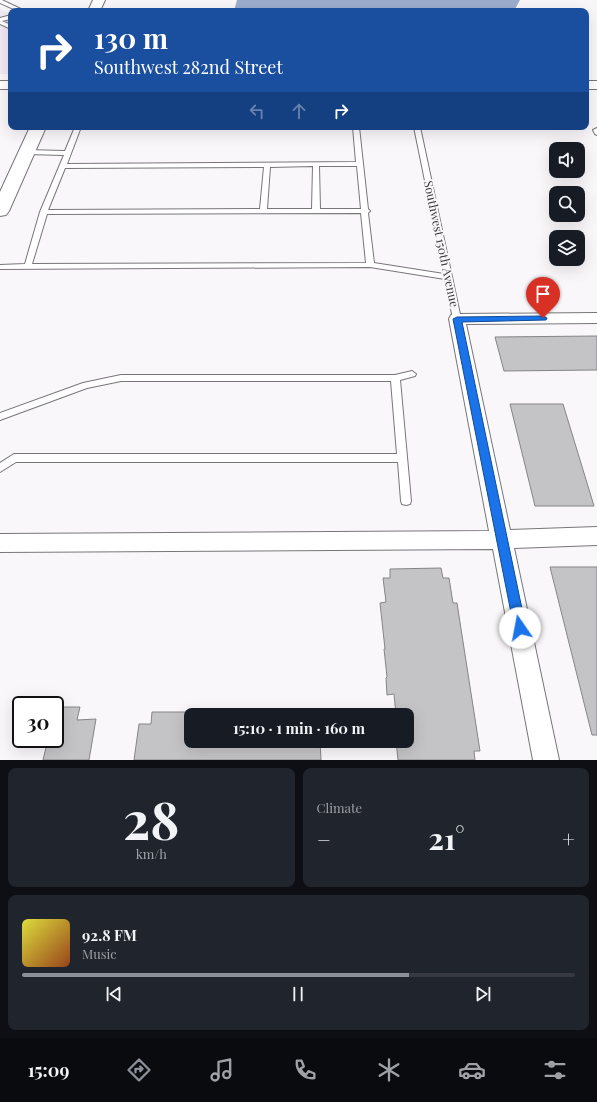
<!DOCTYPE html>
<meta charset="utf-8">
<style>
body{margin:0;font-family:"Playfair Display",serif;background:#20242c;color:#f1f3f6;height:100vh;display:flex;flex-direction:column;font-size:15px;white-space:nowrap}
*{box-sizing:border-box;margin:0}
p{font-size:13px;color:#9ea1a6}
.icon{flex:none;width:22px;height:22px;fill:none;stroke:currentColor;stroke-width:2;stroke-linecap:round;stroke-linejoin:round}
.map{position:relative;height:760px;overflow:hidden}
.drawer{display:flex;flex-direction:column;gap:8px;padding:8px;background:#0d0f14;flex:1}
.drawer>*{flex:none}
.banner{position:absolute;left:8px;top:8px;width:581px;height:122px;border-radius:8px;box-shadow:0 4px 16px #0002;background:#1a4fa0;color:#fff;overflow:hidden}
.tools{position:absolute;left:549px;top:142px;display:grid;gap:8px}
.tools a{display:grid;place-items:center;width:36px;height:36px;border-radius:8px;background:#171b24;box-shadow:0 4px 16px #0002;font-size:20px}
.speed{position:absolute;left:12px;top:696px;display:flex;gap:8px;font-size:20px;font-weight:700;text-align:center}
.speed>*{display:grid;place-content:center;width:52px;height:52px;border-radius:50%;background:#171b24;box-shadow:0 4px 16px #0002;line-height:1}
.speed .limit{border:2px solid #111;border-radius:6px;background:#fff;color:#111}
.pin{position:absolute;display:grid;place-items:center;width:34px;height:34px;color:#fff;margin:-41px -17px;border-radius:50% 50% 50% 0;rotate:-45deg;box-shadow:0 0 4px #0007}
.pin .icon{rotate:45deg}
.me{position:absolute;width:44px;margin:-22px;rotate:348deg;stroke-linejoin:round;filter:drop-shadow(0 0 3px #0008)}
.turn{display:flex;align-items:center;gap:14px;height:84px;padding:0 20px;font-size:18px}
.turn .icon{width:52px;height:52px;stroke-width:2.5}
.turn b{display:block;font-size:28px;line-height:34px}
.lanes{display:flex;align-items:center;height:38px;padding:0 20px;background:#0003;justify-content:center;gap:20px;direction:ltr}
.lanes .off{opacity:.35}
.big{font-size:30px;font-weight:700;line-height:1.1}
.drawer .widget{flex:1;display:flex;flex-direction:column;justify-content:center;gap:6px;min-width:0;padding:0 14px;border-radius:8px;background:#20242c}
.drawer .dial{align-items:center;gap:0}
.dial b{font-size:52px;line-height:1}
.song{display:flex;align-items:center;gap:12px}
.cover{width:48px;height:48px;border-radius:6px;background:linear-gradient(135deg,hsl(60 70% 55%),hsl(20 70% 35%))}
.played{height:4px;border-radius:2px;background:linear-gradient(90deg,#8c9099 70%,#363941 70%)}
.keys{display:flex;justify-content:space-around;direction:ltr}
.heat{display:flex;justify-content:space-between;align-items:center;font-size:22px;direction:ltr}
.drawer .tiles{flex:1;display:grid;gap:8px;grid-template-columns:1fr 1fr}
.widget:last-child{grid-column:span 2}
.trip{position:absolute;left:184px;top:708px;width:230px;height:40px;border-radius:8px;background:#171b24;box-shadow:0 4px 16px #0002;font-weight:700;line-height:40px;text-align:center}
.dock{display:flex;height:64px;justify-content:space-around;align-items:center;background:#090b0e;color:#9ea1a6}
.dock .icon{width:28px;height:28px}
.dock .selected{color:#8c9099}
.dock b{font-size:18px;color:#f1f3f6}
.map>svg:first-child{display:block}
.built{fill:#f2eaf4}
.water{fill:#9badcd}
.building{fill:#c4c4c7;stroke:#858589}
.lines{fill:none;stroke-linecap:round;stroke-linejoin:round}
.service-casing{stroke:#787679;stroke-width:2}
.minor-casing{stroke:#787679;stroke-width:2}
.tertiary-casing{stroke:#787679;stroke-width:2}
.service{fill:#fff;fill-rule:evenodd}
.minor{fill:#fff;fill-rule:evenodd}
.tertiary{fill:#fff;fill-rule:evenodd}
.route{fill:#1a73e8;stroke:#114b97}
.labels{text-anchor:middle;stroke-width:4;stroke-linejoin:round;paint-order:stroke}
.street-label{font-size:12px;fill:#383738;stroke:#f9f7fa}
</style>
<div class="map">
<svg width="597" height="760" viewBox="0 0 597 760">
<rect width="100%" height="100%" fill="#f9f7fa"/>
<path class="built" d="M0 9 11 14V74H0Z"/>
<path class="water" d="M237 0H520L514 11H234Z"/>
<g class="building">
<path d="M597 336V370L504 371 495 337Z"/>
<path d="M510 404H563L594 506H535Z"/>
<path d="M550 567H597V735H592Z"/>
<path d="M441 568 443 578H449L453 603H457L480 751H474L475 760H398L396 741H407V715H396L394 694 387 695 386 678 387 677 384 649H385L380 603 386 602 383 578H390V569Z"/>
<path d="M55 707H80L77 720 96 719 89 760H43L48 739H55Z"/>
<path d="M307 711V715H244V712Z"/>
<path d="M152 712H216V715H191V741H320L321 760H134L139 724H151Z"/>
</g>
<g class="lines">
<g class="service-casing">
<g id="service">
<path d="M0 0H2L25 11H18L0 3Z"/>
<path d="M11 15V19L2 21 11 25V29L0 24V18Z"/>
<path d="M75 127H81L67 164 356 162 353 127H359L368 209 370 211 368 213 374 263 444 274 414 127H420L461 319 457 322 453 319 445 279 370 267 0 269V265L25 264 40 212 64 155 26 154 23 152 26 150 65 151ZM313 166 312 209H267L270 167ZM319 166H357L361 209H320ZM264 167 260 209 48 210 65 168ZM361 213 366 263 32 264 47 214Z"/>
<path d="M597 128V135L595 134 593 130Z"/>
<path d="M412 371 416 374 415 376 400 380 411 501 410 504 406 505 402 504 401 501 398 462H16L0 472V463L14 454H397L391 381H121L87 388 0 420V413L83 383 121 375H395Z"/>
</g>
</g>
<g class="minor-casing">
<path id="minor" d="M597 313V323L466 324 510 530 597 527V545L514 548 559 760H533L493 549 0 552V534L489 531 449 319 451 315 457 314Z"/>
</g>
<g class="tertiary-casing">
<g id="tertiary">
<path d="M93 0H105L100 11H88Z"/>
<rect x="0" y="81" width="11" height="8"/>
<rect x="586" y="81" width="11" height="8"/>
<path d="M30 127H46L9 211 6 215 0 216V192Z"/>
</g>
</g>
<use href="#service" class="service"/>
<use href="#minor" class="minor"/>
<use href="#tertiary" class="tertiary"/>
</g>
<path class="route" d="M543 316 547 318 546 320 462 322 526 628 524 632 520 633 516 632 514 628 453 319 457 317Z"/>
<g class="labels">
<g class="street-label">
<text transform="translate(441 244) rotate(78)" y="4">Southwest 150th Avenue</text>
</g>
</g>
</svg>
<div class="tools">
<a><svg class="icon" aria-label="sound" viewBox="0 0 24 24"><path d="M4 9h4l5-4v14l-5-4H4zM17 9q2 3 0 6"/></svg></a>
<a><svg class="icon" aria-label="search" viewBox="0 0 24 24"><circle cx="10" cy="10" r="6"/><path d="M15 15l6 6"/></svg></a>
<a><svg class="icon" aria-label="layers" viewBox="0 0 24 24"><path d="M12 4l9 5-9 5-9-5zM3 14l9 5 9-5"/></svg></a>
</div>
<div class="speed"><div class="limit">30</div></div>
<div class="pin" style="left:543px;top:318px;background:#d93025"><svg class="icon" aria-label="arrive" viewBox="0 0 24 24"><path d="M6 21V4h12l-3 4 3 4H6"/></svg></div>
<svg class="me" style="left:520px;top:628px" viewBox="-20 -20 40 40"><circle r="19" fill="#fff"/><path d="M0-13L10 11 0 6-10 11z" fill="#1a73e8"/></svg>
<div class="trip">15:10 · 1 min · 160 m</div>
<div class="banner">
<div class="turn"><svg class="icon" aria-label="right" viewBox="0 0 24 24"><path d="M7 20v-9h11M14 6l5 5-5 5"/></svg><div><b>130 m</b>Southwest 282nd Street</div></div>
<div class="lanes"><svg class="icon off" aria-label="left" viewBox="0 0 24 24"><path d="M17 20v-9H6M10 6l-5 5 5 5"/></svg><svg class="icon off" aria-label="ahead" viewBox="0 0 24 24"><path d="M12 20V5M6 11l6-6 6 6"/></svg><svg class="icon" aria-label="right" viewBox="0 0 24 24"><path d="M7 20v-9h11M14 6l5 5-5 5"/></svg></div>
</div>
</div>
<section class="drawer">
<div class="tiles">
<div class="widget dial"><b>28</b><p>km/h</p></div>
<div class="widget"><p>Climate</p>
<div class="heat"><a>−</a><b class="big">21°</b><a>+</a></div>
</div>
<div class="widget">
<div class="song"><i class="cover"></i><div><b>92.8 FM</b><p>Music</p></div></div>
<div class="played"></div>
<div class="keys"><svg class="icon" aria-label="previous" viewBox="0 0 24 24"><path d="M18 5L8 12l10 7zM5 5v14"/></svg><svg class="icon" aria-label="pause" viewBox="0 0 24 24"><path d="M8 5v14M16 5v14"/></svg><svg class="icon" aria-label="next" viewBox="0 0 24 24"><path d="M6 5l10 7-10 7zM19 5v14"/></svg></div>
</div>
</div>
</section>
<nav class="dock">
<b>15:09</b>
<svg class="icon selected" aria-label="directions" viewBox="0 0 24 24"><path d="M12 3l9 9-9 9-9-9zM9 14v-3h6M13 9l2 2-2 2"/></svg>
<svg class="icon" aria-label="music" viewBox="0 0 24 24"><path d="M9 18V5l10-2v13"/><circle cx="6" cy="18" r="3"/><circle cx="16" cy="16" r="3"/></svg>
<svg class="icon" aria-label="phone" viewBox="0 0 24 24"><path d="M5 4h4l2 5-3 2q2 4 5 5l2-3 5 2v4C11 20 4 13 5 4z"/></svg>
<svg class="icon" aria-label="climate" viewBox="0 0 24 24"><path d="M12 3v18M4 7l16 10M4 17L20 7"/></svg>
<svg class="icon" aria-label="car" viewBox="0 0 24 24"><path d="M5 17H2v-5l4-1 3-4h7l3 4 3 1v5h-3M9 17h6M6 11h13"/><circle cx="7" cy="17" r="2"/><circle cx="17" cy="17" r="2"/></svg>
<svg class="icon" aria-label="filters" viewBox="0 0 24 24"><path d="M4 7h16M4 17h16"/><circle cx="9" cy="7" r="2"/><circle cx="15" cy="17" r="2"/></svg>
</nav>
